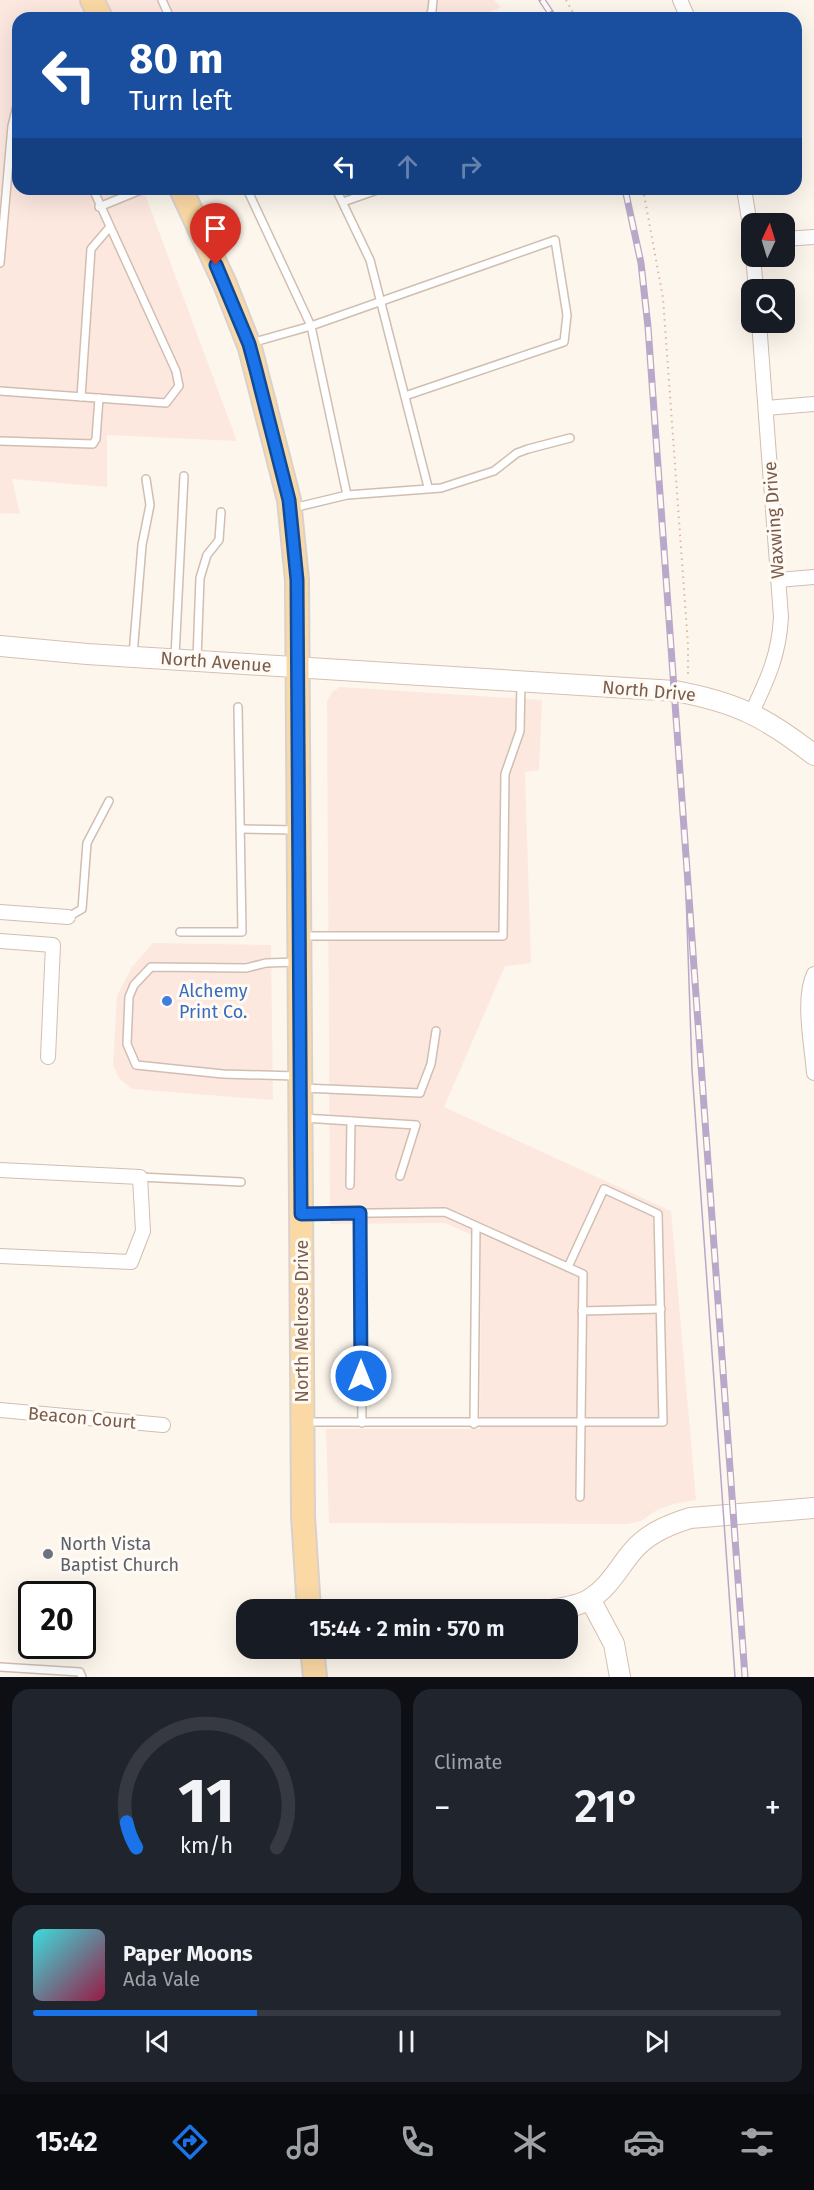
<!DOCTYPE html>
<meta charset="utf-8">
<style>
body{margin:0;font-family:"Fira Sans",sans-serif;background:#20242c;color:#f1f3f6;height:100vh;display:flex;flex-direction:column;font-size:22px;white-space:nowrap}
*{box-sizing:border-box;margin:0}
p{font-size:20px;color:#9ea1a6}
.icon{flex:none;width:33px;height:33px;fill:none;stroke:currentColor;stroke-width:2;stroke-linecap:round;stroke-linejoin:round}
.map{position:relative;height:1677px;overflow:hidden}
.drawer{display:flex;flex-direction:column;gap:12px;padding:12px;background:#0d0f14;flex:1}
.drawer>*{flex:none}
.top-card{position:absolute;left:12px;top:12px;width:790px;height:183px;border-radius:18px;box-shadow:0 6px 24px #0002;background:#1a4fa0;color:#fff;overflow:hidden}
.needle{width:39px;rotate:4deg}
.tools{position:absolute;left:741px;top:213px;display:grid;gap:12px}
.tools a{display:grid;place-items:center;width:54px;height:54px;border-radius:12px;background:#171b24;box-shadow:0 6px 24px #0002;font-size:30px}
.speed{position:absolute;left:18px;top:1581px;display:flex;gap:12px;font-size:30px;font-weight:700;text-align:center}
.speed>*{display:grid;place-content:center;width:78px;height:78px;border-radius:50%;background:#171b24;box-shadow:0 6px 24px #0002;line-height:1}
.speed .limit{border:3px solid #111;border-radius:9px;background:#fff;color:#111}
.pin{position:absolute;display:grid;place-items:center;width:51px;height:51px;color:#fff;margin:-62px -26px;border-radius:50% 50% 50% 0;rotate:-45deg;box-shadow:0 0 6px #0007}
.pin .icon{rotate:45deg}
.me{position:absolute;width:66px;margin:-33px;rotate:0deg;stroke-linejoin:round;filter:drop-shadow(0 0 4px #0008)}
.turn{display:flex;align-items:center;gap:21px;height:126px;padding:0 18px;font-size:27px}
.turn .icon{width:78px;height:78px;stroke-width:2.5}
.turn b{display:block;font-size:42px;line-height:51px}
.lanes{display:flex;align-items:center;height:57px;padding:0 18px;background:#0003;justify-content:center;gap:30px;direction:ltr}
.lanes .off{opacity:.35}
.big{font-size:45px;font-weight:600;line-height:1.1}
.drawer .widget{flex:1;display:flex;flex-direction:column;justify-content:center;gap:9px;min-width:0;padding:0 21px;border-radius:18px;background:#20242c}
.drawer .dial{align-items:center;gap:0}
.dial svg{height:156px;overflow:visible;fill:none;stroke:#363941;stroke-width:7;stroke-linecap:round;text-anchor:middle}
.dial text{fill:#f1f3f6;stroke:none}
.song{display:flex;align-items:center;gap:18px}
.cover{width:72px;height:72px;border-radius:9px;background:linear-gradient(135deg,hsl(180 70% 55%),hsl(340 70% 35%))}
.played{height:6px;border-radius:3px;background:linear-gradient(90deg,#1a73e8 30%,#363941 30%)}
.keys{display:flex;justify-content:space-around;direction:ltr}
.heat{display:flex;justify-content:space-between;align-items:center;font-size:33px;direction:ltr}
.drawer .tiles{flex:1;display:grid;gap:12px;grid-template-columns:1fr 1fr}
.widget:last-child{grid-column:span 2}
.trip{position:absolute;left:236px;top:1599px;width:342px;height:60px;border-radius:18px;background:#171b24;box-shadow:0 6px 24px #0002;font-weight:600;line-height:60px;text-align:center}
.dock{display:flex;height:96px;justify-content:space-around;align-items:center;background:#090b0e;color:#9ea1a6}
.dock .icon{width:42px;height:42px}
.dock .selected{color:#1a73e8}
.dock b{font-size:27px;color:#f1f3f6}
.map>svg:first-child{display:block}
.commercial{fill:#fde8e0}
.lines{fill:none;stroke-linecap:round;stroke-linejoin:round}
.lane-casing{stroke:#d1beb0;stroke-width:10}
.street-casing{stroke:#d1beb0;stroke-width:16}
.secondary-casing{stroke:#d6c0b0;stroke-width:22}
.primary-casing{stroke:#dad1cd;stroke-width:26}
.path{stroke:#d9b8a5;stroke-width:2;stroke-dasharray:1.5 4.5;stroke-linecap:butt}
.lane{stroke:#fff;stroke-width:7}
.street{stroke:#fff;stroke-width:14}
.secondary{stroke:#fff;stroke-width:20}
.primary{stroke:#fbd9a5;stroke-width:22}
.tram{stroke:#b9a8c9;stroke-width:1.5}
.rail-casing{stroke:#b9a8c9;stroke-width:7}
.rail{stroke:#fffaf3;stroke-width:4.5;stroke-dasharray:14;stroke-linecap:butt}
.route-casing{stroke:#114b97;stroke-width:15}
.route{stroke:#1a73e8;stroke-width:10}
.shop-dot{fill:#3f7fe0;stroke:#fffaf3;stroke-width:2}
.worship-dot{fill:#6b7280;stroke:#fffaf3;stroke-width:2}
.labels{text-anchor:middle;stroke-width:6;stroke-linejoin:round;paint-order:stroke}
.street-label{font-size:18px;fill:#7a5c4d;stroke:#fffaf3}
.shop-label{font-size:18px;fill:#366cbe;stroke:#fffaf3;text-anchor:start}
.worship-label{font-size:18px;fill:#5b616d;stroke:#fffaf3;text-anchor:start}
</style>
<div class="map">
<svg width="814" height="1677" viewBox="0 0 814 1677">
<rect width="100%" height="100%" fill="#fdf6ec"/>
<g class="commercial">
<path d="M0 0H494L501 7 479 18H18V189H143L237 441 107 435V487L12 479 20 514 0 513Z"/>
<path d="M340 687 542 700 539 770 525 772 531 963 505 966 444 1107 671 1211 696 1500 673 1504 657 1510 641 1521 628 1524 329 1523 326 1429H480L481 1239 445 1223 330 1224 327 701 332 692Z"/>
<path d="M153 943 271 945 273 1100 132 1089 119 1078 113 1065 117 996 132 967Z"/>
</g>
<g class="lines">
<g class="lane-casing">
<g id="lane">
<path d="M162 0 170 18"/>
<path d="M428 18 432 11 433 0"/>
<path d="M247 189 311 326 347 495"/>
<path d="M336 189 370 260 428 487"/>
<path d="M343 202 380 189"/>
<path d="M99 207 143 189"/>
<path d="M0 263 12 126 18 102"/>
<path d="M251 343 311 326 555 240 567 315 564 342 405 396"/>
<path d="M0 391 166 403 179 386 176 371 93 189"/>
<path d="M81 397 91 249 109 228"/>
<path d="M0 441 93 444 96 439 99 398"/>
<path d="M293 508 347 495 441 488 494 471 517 453 528 449 570 438"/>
<path d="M133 655 142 545 150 505 146 479"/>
<path d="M175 657 184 476"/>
<path d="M197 659 200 578 207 555 219 540 221 512"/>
<path d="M241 829 296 830"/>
<path d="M68 917 82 909 87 843 109 801"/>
<path d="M180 932H242L238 707"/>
<path d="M304 936H503L505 774 520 731 521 682"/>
<path d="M296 1076 223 1074 136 1065 127 1044 129 997 134 985 151 967 246 968 266 963 297 962"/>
<path d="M303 1088 420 1093 431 1064 436 1031"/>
<path d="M303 1118 416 1125 400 1176"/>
<path d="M140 1177 241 1182"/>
<path d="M350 1185 351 1121"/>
<path d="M360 1213 362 1423"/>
<path d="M304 1214 445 1212 583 1274 580 1497"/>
<path d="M582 1311 661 1309"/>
<path d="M305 1422H663L658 1214 604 1189 568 1267"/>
<path d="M474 1424 476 1226"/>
<path d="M0 1667 80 1672 82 1677"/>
</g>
</g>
<g class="street-casing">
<g id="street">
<path d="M680 0 688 18"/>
<path d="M744 189 752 237"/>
<path d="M784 239 814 237"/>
<path d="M753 256 756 290"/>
<path d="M766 408 814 404"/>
<path d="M778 580 814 577"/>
<path d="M752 712C768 678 779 655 781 617L759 322"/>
<path d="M0 912 68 917"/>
<path d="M0 941 53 945 48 1057"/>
<path d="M814 974C802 999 812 1045 814 1073"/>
<path d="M0 1170 140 1177 143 1231 131 1262 0 1256"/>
<path d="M0 1410 163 1425"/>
</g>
</g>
<g class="secondary-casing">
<g id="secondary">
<path d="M0 646 87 654 675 691C735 702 766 717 814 755"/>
<path d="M590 1599 614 1644 620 1677"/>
<path d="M550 1610C563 1608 579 1606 590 1599 608 1588 618 1569 631 1553 646 1534 668 1525 690 1518L814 1508"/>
</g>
</g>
<g class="primary-casing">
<g id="primary">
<path d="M92 0 101 18"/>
<path d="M181 189 225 284 250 348 289 500 297 580 303 1516 309 1610"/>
<path d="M312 1648 315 1677"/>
</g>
</g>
<g class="path">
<path d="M566 0 576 18"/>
<path d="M643 189 663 298 688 645V675"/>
</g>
<use href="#lane" class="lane"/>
<use href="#street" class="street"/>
<use href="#secondary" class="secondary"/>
<use href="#primary" class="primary"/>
<path class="tram" d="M683 805 692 1070 735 1677"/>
<g class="rail-casing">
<g id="rail">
<path d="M542 0 554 18"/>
<path d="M625 189 641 263 648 327 745 1677"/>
</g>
</g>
<use href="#rail" class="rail"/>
</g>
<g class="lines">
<g class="route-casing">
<path id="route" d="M216 265 249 344 256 370 289 500 297 580 301 1214 360 1213 361 1376"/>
</g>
<use href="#route" class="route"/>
</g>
<circle class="shop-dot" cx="167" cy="1001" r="6"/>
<circle class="worship-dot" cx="48" cy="1554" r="6"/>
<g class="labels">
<g class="street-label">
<text transform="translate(774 520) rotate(-94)" y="6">Waxwing Drive</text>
<text transform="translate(216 662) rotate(4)" y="6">North Avenue</text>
<text transform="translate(649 691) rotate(5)" y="6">North Drive</text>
<text transform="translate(302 1321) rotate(-90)" y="6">North Melrose Drive</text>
<text transform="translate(82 1418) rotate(5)" y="6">Beacon Court</text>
</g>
<g class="shop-label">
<text x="179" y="997">Alchemy<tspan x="179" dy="21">Print Co.</tspan></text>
</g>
<g class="worship-label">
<text x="60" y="1550">North Vista<tspan x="60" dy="21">Baptist Church</tspan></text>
</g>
</g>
</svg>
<div class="tools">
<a><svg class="needle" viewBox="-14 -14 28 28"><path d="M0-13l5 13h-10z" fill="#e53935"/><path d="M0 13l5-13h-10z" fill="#9ea1a6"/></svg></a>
<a><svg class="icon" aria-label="search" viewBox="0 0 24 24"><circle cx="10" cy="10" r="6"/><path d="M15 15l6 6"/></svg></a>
</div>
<div class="speed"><div class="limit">20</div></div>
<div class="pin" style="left:216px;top:265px;background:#d93025"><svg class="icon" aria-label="arrive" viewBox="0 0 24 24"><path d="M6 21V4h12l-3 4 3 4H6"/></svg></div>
<svg class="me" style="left:361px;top:1376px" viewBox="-20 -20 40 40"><circle r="17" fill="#1a73e8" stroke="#fff" stroke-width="3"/><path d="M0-11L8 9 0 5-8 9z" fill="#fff"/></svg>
<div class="trip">15:44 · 2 min · 570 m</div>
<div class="top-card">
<div class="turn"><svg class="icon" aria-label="left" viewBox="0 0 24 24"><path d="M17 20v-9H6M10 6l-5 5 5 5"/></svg><div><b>80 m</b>Turn left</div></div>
<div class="lanes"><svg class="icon" aria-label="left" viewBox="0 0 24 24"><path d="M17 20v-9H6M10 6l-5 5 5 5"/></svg><svg class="icon off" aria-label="ahead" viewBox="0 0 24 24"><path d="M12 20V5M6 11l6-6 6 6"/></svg><svg class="icon off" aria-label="right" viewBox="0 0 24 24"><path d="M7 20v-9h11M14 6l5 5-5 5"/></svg></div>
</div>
</div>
<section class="drawer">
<div class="tiles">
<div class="widget dial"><svg viewBox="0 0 100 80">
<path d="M14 69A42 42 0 1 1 86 69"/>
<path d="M14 69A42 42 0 0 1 9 56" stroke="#1a73e8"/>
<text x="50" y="56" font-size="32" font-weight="700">11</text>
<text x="50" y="72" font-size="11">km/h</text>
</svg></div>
<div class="widget"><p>Climate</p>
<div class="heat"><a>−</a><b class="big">21°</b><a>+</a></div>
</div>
<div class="widget">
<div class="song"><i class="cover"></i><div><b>Paper Moons</b><p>Ada Vale</p></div></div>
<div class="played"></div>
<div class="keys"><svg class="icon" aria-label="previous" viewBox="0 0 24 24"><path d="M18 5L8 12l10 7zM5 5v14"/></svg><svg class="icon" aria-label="pause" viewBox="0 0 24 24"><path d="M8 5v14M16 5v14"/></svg><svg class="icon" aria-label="next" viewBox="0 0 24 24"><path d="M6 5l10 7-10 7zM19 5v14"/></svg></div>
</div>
</div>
</section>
<nav class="dock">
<b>15:42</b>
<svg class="icon selected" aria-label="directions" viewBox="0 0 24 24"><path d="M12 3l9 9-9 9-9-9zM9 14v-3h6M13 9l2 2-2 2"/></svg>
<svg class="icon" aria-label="music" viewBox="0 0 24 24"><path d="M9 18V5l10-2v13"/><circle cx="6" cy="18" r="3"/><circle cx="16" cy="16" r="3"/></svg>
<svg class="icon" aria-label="phone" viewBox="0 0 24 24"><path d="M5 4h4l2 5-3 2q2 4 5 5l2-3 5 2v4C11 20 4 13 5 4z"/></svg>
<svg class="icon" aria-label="climate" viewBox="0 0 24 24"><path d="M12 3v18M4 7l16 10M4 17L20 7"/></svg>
<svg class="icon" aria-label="car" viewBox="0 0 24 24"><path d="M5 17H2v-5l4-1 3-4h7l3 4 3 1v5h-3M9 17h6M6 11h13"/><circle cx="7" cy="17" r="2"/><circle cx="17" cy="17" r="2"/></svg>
<svg class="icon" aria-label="filters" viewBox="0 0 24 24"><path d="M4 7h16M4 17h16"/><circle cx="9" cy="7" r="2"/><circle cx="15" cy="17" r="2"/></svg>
</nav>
